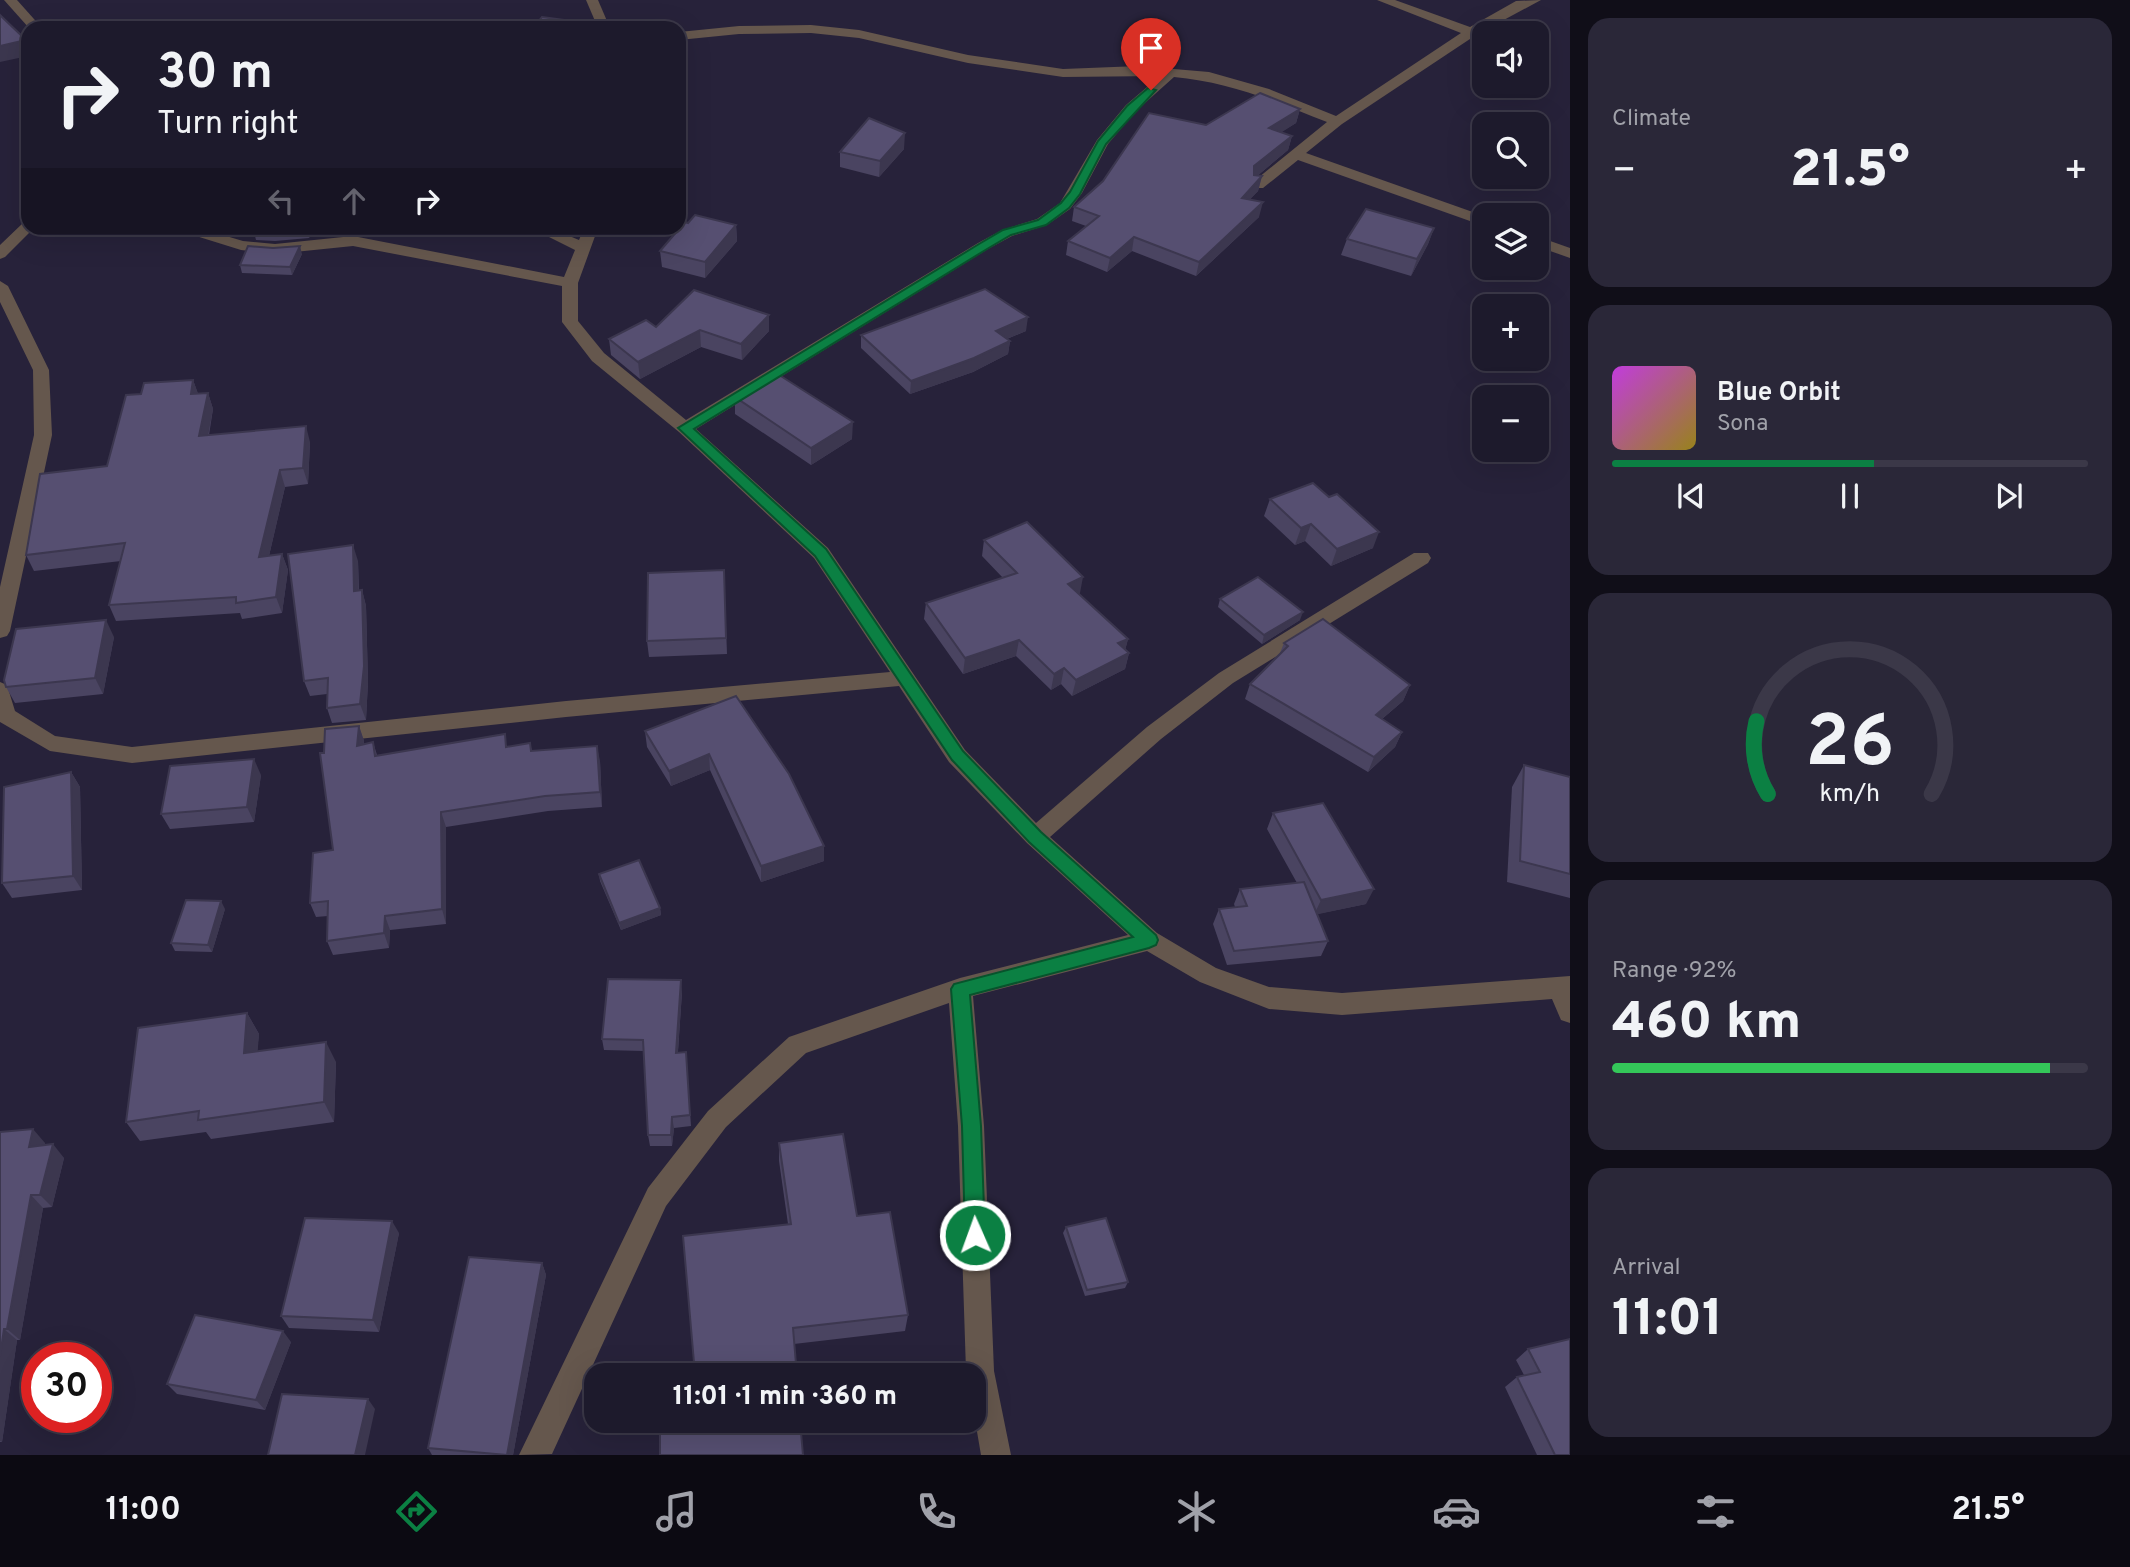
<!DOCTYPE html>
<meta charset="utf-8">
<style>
body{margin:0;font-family:Overpass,sans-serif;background:#2a2738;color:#f1f3f6;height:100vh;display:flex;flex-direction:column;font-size:26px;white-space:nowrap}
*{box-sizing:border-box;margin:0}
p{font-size:23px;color:#a0a1a9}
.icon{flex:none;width:38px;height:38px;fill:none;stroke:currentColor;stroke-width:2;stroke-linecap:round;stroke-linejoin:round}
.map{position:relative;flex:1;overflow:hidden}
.details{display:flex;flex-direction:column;gap:18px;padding:18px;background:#100e18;width:560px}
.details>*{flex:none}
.top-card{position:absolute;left:21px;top:21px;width:665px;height:214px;border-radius:21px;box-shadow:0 7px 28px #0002,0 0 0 2px #3b3848;background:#1d1a2c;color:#f1f3f6;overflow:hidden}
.fabs{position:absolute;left:1472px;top:21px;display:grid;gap:14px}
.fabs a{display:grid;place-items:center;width:77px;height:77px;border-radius:14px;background:#1d1a2c;box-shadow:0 7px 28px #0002,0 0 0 2px #3b3848;font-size:35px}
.speed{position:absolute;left:21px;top:1342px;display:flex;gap:14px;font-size:35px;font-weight:700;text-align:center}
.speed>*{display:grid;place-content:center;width:91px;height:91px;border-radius:50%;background:#1d1a2c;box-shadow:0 7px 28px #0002,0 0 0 2px #3b3848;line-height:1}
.speed .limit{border:10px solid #d22;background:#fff;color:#111}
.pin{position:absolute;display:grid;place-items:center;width:60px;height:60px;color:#fff;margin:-72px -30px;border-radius:50% 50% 50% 0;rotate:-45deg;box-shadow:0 0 7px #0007}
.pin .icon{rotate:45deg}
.me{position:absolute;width:77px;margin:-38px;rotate:358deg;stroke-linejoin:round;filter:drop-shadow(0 0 5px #0008)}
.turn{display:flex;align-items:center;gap:24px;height:147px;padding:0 21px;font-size:32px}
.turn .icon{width:91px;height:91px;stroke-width:2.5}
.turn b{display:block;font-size:49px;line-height:60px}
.lanes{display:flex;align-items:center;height:66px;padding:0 21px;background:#0003;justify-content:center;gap:35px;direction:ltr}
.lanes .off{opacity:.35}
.big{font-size:52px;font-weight:800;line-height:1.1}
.details .widget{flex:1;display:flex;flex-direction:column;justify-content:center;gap:10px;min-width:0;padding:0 24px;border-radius:21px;background:#2a2738}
.details .dial{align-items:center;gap:0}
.dial svg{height:182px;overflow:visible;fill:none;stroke:#3b3848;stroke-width:7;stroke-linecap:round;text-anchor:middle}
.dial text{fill:#f1f3f6;stroke:none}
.song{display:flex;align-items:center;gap:21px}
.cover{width:84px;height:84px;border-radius:10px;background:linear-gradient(135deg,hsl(290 70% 55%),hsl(50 70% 35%))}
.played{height:7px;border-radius:4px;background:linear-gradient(90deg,#0b8043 55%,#3b3848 55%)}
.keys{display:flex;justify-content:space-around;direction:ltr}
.heat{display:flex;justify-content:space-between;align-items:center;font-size:38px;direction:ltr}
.charge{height:10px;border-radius:5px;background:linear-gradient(90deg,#34c759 92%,#3b3848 0)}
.trip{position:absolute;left:584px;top:1363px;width:402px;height:70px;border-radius:21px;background:#1d1a2c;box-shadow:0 7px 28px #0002,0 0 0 2px #3b3848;font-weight:800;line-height:70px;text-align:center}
.menu{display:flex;height:112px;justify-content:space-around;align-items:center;background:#0c0a12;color:#a0a1a9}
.menu .icon{width:49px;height:49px}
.menu .current{color:#0b8043}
.menu b{font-size:32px;color:#f1f3f6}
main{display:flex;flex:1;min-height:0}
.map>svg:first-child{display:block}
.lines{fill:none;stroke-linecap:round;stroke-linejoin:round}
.minor{fill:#65574d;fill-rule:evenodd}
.wall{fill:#4a4461}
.shaded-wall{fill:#3c374f}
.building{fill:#564f71;stroke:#3c374f;stroke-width:2}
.route{fill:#0b8043;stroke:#07532c;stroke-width:2}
</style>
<main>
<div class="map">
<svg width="1570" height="1455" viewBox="0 0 1570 1455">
<rect width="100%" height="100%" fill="#27223a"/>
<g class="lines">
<g class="minor">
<path d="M4 0H17L42 28H29Z"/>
<path d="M586 0H598L610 28H598Z"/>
<path d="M1377 0H1395L1470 27 1516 1 1541 0 1476 35 1342 124 1306 153 1484 216V226L1298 160 1263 188H1253L1251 185 1253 182 1327 122C1277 102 1229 82 1174 77L1136 111 1108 144 1082 193 1070 209 1047 225 1012 236 988 249 696 429 828 548 965 750 1036 823 1147 727 1219 673 1414 553H1428L1431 558 1428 563 1233 683 1161 739 1050 837 1157 933 1216 968 1269 987 1342 993 1570 976V1023L1561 1020 1552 999 1342 1015 1269 1009 1200 982 1147 951 973 996 984 1126 994 1371 1011 1455H981L975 1420V1376H967L966 1371 958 1126 949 1003 806 1053 726 1127 666 1206 552 1454 519 1455 648 1188 708 1111 789 1037 960 978 1128 935 1027 843 949 762 899 686 566 717 132 763 50 751 0 722V682L7 685 15 711 55 736 132 747 566 701 890 672 814 558 679 432 592 361 562 322V286L353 246 275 254 241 250 180 231 177 228H199L243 241 275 244 353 236 564 277 575 250 531 228H550L579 240 584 228H598L578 283V321L604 353 686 420 978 243 1002 230 1037 219 1060 203 1097 140 1126 105 1160 76 1063 77 968 63 859 38 811 33 739 34 679 40V32L739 26 811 25 859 30 968 55 1063 69 1139 66 1209 72 1269 89 1336 116 1461 33Z"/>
<path d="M28 221V228L33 229 5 257 0 259V245L23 223Z"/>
<path d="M1536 236 1570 248V258L1536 246Z"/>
<path d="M0 281 8 286 49 370 52 435 10 631 7 636 0 638V587L34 435 33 370 0 302Z"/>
</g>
</g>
<g class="wall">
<path d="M1300 109 1296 123 1281 132 1292 136 1288 150 1257 176H1262L1258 191 1250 199 1259 217 1196 276 1132 251 1107 272 1066 255 1068 241 1086 226 1072 221 1074 207 1206 125Z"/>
<path d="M904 149 879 177 840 167V152Z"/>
<path d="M736 225 737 241 705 278 662 267 660 251Z"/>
<path d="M253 228H314L309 238 275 241 256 240Z"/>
<path d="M1434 228 1428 244 1411 276 1341 255 1347 239Z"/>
<path d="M302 254 292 275 242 273 240 265Z"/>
<path d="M656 327 769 331 742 360 701 347 640 379 611 355 609 339Z"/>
<path d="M1026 331 1007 339 1010 341 1008 354 973 372 910 394 861 348V335Z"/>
<path d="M193 380 198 394 208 393 213 409 209 435 310 442 308 484 285 487 269 556 282 554 288 570 282 613 242 619 240 613 116 621 109 605 121 561 34 571 26 555 107 466 141 394Z"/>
<path d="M735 397 852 439 811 465 735 414Z"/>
<path d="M1270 499 1373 548 1331 566 1305 541 1295 545 1264 516Z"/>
<path d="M984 540 1080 593 1079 594 1128 639 1125 650 1129 653 1125 669 1072 696 1061 684 1051 690 1016 656 963 674 924 619 926 603 1003 578 982 556Z"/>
<path d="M358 561 359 590H362L366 606 368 682 366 720 332 723 327 708V694L310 696 304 681Z"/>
<path d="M724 570 727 654 649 657 647 641Z"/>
<path d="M1220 599 1300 620 1262 644 1218 607Z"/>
<path d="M114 637 103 694 15 703 6 687Z"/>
<path d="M1284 643 1410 685 1403 701 1382 719 1402 732 1395 747 1368 772 1245 699 1250 684 1280 653Z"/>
<path d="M736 696 824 861 761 882 710 770 671 786 647 747 645 731Z"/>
<path d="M359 726 364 741V744L373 742 377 755 508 747 530 743 532 751 600 761 602 807 548 811 446 827V924L390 930 389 948 333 955 327 941 328 916 316 917 310 903 333 850 324 753Z"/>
<path d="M1524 765 1570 777V898L1507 882 1512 787Z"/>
<path d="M71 772 80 787 82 890 12 898 2 883Z"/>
<path d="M261 775 254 822 170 829 161 814Z"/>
<path d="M1273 813 1366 904 1317 914 1328 941 1321 956 1227 965 1213 924 1219 909 1235 907 1234 904 1240 889 1297 883 1267 829Z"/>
<path d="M599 874 660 908 661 915 621 930 600 881Z"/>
<path d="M225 909 212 952 175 951 171 943Z"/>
<path d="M682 992 678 1052H686L691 1126 674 1128 672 1146H650L648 1135 644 1051 604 1050 602 1039Z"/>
<path d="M247 1013 259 1034 257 1051 336 1062 334 1122 211 1139 206 1132 140 1141 126 1122Z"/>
<path d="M0 1132 45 1143 44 1145 64 1158 52 1207 43 1208 20 1340H17L2 1442H0Z"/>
<path d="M779 1143 857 1216 908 1315 905 1331 794 1344 695 1374 788 1224 779 1161Z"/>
<path d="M1066 1227 1128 1282 1125 1288 1085 1296 1063 1233Z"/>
<path d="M399 1233 379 1332 289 1328 281 1316Z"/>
<path d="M542 1263 546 1275 513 1455H432L428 1448Z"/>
<path d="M1570 1339V1455H1537L1505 1387 1517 1377 1524 1375 1516 1360 1528 1349Z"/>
<path d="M291 1342 265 1410 177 1394 167 1384Z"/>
</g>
<g class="shaded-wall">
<path d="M26 40 28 46V56L0 62V46Z"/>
<path d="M1300 109 1296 123 1265 143 1269 128Z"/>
<path d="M905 133 904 149 879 177 880 161Z"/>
<path d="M1292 136 1288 150 1251 181 1254 166Z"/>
<path d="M1262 176 1258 191 1238 212 1242 198Z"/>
<path d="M1263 202 1259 217 1196 276 1199 262Z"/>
<path d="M736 225 737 241 705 278V262Z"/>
<path d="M307 228H314L309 238Z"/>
<path d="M1434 228 1428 244 1411 276 1417 259Z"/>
<path d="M1134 237 1132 251 1107 272 1110 258Z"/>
<path d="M300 246 302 254 292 275 290 267Z"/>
<path d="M769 315V331L742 360 741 344Z"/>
<path d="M1028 317 1026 331 994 344 996 331Z"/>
<path d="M700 330 701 347 640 379 638 362Z"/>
<path d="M1010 341 1008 354 973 372 910 394 911 381Z"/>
<path d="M193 380 199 396 191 394Z"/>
<path d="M208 393 213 409 205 452 199 436Z"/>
<path d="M853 422 852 439 811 465V448Z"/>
<path d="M306 426 310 442 308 484 303 468Z"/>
<path d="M280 470 285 487 265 573 259 557Z"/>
<path d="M1311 524 1305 541 1295 545 1301 528Z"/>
<path d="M1379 532 1373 548 1331 566 1337 549Z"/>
<path d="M353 545 358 561 359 606 354 591Z"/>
<path d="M282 554 288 570 282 613 276 597Z"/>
<path d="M1083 577 1080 593 1064 600 1068 584Z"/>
<path d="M362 590 366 606 368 682 366 720 360 704Z"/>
<path d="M1303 612 1300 620 1262 644 1264 635Z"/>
<path d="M106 620 114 637 103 694 95 678Z"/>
<path d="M1128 639 1124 655 1118 643Z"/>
<path d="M1019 640 1016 656 963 674 965 658Z"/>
<path d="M1129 653 1125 669 1072 696 1076 680Z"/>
<path d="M1064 668 1061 684 1051 690 1054 674Z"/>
<path d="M1410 685 1403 701 1369 730 1376 715Z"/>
<path d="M359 726 364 741 362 761 357 746Z"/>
<path d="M1402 732 1395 747 1368 772 1374 757Z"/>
<path d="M597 746 600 761 602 807 600 792Z"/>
<path d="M709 754 710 770 671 786 669 771Z"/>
<path d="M254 759 261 775 254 822 247 807Z"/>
<path d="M71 772 80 787 82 890 73 876Z"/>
<path d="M441 812 446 827V924L442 909Z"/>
<path d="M824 846V861L761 882V866Z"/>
<path d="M1374 889 1366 904 1314 915 1321 900Z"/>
<path d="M221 901 225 909 212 952 208 945Z"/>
<path d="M660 908 661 915 621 930 619 923Z"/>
<path d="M385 916 390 930 389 948 384 933Z"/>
<path d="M681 980 682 992 677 1064 676 1053Z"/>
<path d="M247 1013 259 1034 256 1073 244 1053Z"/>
<path d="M326 1042 336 1062 334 1122 324 1102Z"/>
<path d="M672 1117 674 1128 672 1146 671 1135Z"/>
<path d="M33 1129 45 1143 41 1160 29 1147Z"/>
<path d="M53 1144 64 1158 52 1207 40 1195Z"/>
<path d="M31 1195 43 1208 20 1340 7 1329Z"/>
<path d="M392 1221 399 1233 379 1332 373 1320Z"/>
<path d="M542 1263 546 1275 513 1455H507Z"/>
<path d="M4 1329 17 1340 2 1442 0 1441V1356Z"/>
<path d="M283 1331 291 1342 265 1410 256 1400Z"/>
<path d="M368 1399 375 1409 365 1455H355Z"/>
</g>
<g class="building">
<path d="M0 15 26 40 0 46Z"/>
<path d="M542 17 594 24 591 28H533Z"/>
<path d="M1260 93 1300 109 1269 128 1292 136 1254 166V175L1262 176 1242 198 1263 202 1199 262 1134 237 1110 258 1068 241 1099 216 1074 207 1103 181 1149 113 1206 125Z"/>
<path d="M869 118 905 133 880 161 840 152Z"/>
<path d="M1366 209 1434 228 1417 259 1347 239Z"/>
<path d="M695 215 736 225 705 262 660 251 685 222 688 223Z"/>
<path d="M248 246 273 248 300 246 290 267 240 265Z"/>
<path d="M985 289 1028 317 996 331 1010 341 974 358 911 381 861 335Z"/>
<path d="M694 290 769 315 741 344 700 330 638 362 609 339 646 320 656 327Z"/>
<path d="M776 373 853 422 811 448 735 397Z"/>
<path d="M193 380 191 394 208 393 199 436 306 426 303 468 280 470 259 557 282 554 276 597 236 603V597L109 605 125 543 26 555 40 474 107 466 126 395 141 394 144 383Z"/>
<path d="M1313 483 1329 497 1337 494 1379 532 1337 549 1311 524 1301 528 1270 499Z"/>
<path d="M1027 522 1083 577 1068 584 1128 639 1118 643 1129 653 1076 680 1064 668 1054 674 1019 640 965 658 926 603 1017 573 984 540Z"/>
<path d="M353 545 354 591 362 590 364 666 360 704 327 708 328 678 304 681 288 554Z"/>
<path d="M724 570 726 638 647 641 648 573Z"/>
<path d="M1258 577 1303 612 1264 635 1220 599Z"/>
<path d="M1323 619 1410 685 1376 715 1402 732 1374 757 1250 684 1288 646 1284 643Z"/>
<path d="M106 620 95 678 6 687 4 680 16 629Z"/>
<path d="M736 696 789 774 824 846 761 866 709 754 669 771 645 731Z"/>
<path d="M359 726 357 746 373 742 375 756 505 734 506 747 530 743 531 751 597 746 600 792 545 796 441 812 442 909 385 916 384 933 327 941 328 901 310 903 313 853 333 850 320 753H324L325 729Z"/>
<path d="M254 759 247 807 161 814 170 766Z"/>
<path d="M1524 765 1570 777V874L1520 861Z"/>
<path d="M71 772 73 876 2 883 4 787Z"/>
<path d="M1323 803 1374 889 1321 900 1273 813Z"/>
<path d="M639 860 660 908 619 923 599 874Z"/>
<path d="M1304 882 1328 941 1234 951 1219 909 1247 906 1240 889Z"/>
<path d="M186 900 221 901 208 945 171 943Z"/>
<path d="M608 979 681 980 676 1053 686 1052 690 1115 672 1117 671 1135H648L643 1040 602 1039Z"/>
<path d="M247 1013 244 1053 326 1042 324 1102 198 1120 199 1111 126 1122 138 1028Z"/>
<path d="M33 1129 29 1147 53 1144 40 1195H31L7 1329H4L0 1356V1132Z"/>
<path d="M843 1134 857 1216 890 1212 908 1315 793 1328 797 1376H677L695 1374 683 1236 791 1224 779 1143Z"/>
<path d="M305 1218 392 1221 373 1320 281 1316Z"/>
<path d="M1106 1218 1128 1282 1087 1290 1066 1227Z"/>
<path d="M469 1257 542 1263 507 1455 428 1448Z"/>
<path d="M195 1315 283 1331 256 1400 167 1384Z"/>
<path d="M1570 1339V1455H1555L1517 1377 1540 1372 1528 1349Z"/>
<path d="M282 1394 368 1399 355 1455H268Z"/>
<path d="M660 1421H800L803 1455H660Z"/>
</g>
<path class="route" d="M1148 88 1156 90 1106 144 1080 194 1069 208 1046 225 1011 235 987 249 694 429 826 549 963 751 1041 832 1156 935 1158 940 1156 945 1149 948 970 995 981 1126 985 1235 982 1242 975 1245 968 1242 965 1235 962 1126 951 989 954 984 1133 937 1029 842 952 760 815 556 678 428 979 244 1003 230 1038 220 1061 203 1070 192 1098 141 1127 106Z"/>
</svg>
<div class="fabs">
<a><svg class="icon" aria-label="sound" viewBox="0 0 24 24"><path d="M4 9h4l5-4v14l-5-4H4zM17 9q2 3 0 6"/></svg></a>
<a><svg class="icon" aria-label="search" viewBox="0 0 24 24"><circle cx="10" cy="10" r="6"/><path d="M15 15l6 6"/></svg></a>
<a><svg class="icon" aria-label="layers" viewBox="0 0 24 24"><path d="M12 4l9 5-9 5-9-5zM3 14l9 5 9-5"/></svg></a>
<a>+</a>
<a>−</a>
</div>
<div class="speed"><div class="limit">30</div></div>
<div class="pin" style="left:1151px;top:90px;background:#d93025"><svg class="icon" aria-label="arrive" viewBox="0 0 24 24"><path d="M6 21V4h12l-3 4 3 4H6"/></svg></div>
<svg class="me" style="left:975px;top:1235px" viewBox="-20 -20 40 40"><circle r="17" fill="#0b8043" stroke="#fff" stroke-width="3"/><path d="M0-11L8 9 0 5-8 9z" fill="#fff"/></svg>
<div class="trip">11:01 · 1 min · 360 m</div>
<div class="top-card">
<div class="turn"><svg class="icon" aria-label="right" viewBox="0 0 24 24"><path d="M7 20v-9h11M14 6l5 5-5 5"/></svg><div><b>30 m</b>Turn right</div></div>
<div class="lanes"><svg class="icon off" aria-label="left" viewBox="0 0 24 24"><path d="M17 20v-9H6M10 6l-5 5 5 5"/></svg><svg class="icon off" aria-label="ahead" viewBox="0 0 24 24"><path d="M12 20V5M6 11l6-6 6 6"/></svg><svg class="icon" aria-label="right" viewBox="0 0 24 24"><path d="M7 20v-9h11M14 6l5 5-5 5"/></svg></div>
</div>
</div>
<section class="details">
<div class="widget"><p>Climate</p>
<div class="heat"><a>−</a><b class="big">21.5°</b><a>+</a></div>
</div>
<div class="widget">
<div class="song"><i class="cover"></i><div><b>Blue Orbit</b><p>Sona</p></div></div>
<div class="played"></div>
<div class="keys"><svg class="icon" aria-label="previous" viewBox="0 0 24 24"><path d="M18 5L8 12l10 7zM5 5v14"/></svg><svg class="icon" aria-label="pause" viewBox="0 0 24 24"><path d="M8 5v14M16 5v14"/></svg><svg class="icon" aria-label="next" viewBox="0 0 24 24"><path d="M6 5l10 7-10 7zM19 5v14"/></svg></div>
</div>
<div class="widget dial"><svg viewBox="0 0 100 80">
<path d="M14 69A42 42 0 1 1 86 69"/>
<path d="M14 69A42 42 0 0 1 9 37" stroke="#0b8043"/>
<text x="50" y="56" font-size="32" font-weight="700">26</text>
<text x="50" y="72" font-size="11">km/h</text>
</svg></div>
<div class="widget"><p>Range · 92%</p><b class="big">460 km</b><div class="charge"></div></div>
<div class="widget"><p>Arrival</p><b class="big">11:01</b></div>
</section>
</main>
<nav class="menu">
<b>11:00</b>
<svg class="icon current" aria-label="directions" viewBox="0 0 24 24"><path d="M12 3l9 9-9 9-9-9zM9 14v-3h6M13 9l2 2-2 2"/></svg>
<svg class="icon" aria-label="music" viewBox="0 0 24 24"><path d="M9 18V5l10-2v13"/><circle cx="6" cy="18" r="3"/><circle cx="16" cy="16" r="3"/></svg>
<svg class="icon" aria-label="phone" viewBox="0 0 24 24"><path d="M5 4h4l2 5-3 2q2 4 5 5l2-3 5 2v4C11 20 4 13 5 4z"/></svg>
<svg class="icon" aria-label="climate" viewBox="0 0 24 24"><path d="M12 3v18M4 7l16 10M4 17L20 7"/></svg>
<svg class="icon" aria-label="car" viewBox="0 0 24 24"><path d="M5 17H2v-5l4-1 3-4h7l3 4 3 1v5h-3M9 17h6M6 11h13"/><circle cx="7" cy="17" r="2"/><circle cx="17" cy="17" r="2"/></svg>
<svg class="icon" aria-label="filters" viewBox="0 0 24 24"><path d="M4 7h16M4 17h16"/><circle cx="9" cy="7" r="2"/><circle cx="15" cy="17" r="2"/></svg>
<b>21.5°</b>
</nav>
